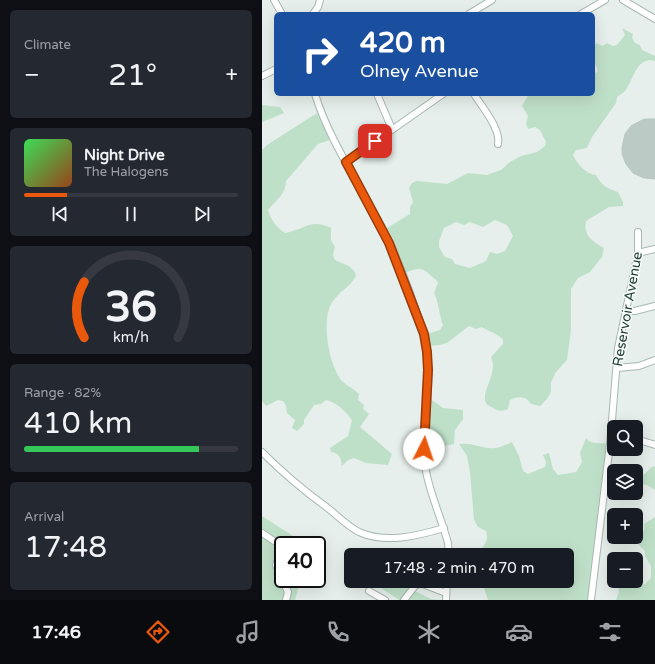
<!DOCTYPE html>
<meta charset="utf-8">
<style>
body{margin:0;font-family:"Varela Round",sans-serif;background:#242831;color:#f1f3f6;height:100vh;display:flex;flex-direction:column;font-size:15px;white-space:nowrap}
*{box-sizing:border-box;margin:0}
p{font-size:13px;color:#9ea1a6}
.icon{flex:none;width:22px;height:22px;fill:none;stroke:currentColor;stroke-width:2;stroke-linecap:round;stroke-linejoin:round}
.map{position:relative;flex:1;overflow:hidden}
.drawer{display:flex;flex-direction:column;gap:10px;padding:10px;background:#0d0f14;width:262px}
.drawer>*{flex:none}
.banner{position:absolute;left:12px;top:12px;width:321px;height:84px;border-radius:6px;box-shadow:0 4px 16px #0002;background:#1a4fa0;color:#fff;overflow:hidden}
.buttons{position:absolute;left:345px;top:420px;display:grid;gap:8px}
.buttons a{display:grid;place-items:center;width:36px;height:36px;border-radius:6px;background:#171b24;box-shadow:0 4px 16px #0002;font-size:20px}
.speed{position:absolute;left:12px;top:536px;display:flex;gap:8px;font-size:20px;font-weight:700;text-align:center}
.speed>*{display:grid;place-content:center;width:52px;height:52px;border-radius:50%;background:#171b24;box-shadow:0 4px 16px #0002;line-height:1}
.speed .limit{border:2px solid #111;border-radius:6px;background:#fff;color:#111}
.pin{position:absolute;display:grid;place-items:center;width:34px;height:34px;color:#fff;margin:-17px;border-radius:8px;box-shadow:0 2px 6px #0006}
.me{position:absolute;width:44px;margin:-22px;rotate:4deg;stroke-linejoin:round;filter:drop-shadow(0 0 3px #0008)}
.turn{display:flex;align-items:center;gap:14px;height:84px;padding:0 20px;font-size:18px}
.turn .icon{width:52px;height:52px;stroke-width:2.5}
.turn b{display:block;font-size:28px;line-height:34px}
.big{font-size:30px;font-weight:600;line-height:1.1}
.drawer .card{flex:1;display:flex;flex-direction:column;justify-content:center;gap:6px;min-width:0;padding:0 14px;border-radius:6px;background:#242831}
.drawer .dial{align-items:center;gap:0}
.dial svg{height:104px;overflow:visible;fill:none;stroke:#363941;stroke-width:7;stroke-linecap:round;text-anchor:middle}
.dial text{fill:#f1f3f6;stroke:none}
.song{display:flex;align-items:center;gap:12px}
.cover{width:48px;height:48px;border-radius:6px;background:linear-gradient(135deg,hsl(130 70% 55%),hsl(20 70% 35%))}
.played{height:4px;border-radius:2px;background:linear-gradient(90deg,#ea580c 20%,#363941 20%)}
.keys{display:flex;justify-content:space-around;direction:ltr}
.heat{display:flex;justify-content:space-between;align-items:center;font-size:22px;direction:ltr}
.charge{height:6px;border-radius:3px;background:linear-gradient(90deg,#34c759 82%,#363941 0)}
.trip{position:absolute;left:82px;top:548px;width:230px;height:40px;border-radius:6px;background:#171b24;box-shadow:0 4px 16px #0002;font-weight:600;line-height:40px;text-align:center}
.dock{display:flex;height:64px;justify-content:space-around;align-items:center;background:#090b0e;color:#9ea1a6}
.dock .icon{width:28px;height:28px}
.dock .active{color:#ea580c}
.dock b{font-size:18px;color:#f1f3f6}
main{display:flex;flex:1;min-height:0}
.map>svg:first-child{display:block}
.green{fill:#bfe0c8;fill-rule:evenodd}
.building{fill:#bbcac4;stroke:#b8c9c2}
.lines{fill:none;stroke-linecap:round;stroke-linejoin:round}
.minor-casing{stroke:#a8b8b2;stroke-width:8}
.minor{stroke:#fff;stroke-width:6}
.route-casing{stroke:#983908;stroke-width:10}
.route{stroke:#ea580c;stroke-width:7}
.labels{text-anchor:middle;stroke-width:3;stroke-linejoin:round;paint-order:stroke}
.street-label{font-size:14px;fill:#24423a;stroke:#f7fbf9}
</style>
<main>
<section class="drawer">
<div class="card"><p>Climate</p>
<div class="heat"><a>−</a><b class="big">21°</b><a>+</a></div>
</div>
<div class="card">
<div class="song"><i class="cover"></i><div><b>Night Drive</b><p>The Halogens</p></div></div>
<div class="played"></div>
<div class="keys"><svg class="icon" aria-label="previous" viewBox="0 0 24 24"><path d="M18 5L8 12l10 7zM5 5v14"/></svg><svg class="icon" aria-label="pause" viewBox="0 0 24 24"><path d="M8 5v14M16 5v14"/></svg><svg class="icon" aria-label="next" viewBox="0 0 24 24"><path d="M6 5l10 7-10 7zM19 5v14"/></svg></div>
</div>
<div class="card dial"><svg viewBox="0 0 100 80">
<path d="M14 69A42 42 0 1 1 86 69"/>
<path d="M14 69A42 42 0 0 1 14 26" stroke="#ea580c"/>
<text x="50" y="56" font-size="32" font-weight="700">36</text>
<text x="50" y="72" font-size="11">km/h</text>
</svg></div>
<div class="card"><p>Range · 82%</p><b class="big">410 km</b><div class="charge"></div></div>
<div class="card"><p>Arrival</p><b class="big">17:48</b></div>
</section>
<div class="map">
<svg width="393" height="600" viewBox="0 0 393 600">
<rect width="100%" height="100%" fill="#e6efeb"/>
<g class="green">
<path d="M360 28 371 34 370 38 373 43 378 45 380 50 393 56V61C374 56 372 80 363 91 361 93 358 95 355 97L354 103 330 137 325 148 314 150 311 155C315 164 324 174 334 175 339 185 346 189 356 192L361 202V206L347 207 324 221C321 236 331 242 342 248L340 257 328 272 316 278 309 289V330L305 360 294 372 289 382V392L285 399 278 406 269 404C264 396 256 396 248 400L246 409C240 411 237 412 231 408 229 407 225 405 224 403 218 392 237 373 229 357L241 344V340C236 333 227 332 220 327L214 329 207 326 185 343 178 345 163 346 161 335 178 330 181 325C177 314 177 304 172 293L176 283C174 279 171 278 167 274 159 265 150 270 140 274L120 231 148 214V207L151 202 147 188 150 183 155 181 185 184 206 173 225 175 239 170 248 162 259 156 275 152 283 146 284 142 278 130 273 127 266 129 264 124 266 116 260 106 267 94H331V75L336 71 331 58V46L335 43 340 46 345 43 351 46 355 45 363 35ZM233 220 245 225 251 236 243 251 235 254 228 252 224 261 208 268 197 265 193 264 190 259 183 257 177 247V241L182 228 194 222 202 225 208 222 221 227Z"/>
<path d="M0 105 18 107 22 113 0 122Z"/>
<path d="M55 113 68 140 56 144 24 181C25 192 13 202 6 210 9 220 14 227 23 233 42 230 48 218 69 228V240L73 247 71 255 73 260 87 266 93 272 94 276C88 287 78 291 71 301 58 318 67 366 80 381 85 386 92 389 97 394L96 400 102 405 101 409 107 414 98 427 130 454 126 465 104 463 92 458 86 460 81 465 79 466C81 460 76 452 69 452L68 448 86 436 90 420C83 411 76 403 64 400L59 404 52 405 42 420V424L35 431 30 428 33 420 25 413 24 406 21 401 16 400 4 406 0 401V150L5 145Z"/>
<path d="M167 398 181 408 201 410V419L193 430 192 444 162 450Z"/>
<path d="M324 438C329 445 339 443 347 443L344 481H352V492L342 499 330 600H226L222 588 219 583 220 581H305V555H222L220 548C225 542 226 539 224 531L216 527 212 520 208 472 205 456 197 444C221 442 222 456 250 442L257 456 261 471 266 474 283 467 284 462 281 455 287 453 291 469 296 475 314 472 320 462 318 453Z"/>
<path d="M391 466 393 467V490L385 485 374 484V477L380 476Z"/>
<path d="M0 516 31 536 34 541 32 545H21V579H33L36 589 33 600H0Z"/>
<path d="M393 517V600H354L357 592 356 586 359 581H373L382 585 389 578V566L383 556V551L376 544 372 542C379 536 384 533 382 524Z"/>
<path d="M123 581H135L137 583 169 599 179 600H137L119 588Z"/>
</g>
<path class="building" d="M382 119H393V179L382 178 371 173 364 164 360 154V147L363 134 369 126Z"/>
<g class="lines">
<g class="minor-casing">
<g id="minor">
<path d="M12 0 20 14"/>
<path d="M361 0 393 19"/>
<path d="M51 14 56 7 58 0"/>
<path d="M207 14 230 0"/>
<path d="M319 14 343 0"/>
<path d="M0 76 14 69"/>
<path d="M53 94C67 140 96 181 118 224 136 258 150 296 161 333 173 373 161 416 162 456 163 482 179 517 186 543L187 555"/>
<path d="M115 94 130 129"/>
<path d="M212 94C220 107 239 129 236 144"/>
<path d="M84 162 181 94"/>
<path d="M376 253 393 249"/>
<path d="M364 311H373L393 306"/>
<path d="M355 368 377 366 393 360"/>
<path d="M374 439 393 445"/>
<path d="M0 452C20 472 40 489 63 506 74 514 85 526 97 532 124 544 155 536 182 528"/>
<path d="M0 533 21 547"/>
<path d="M21 551 15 562 14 565 26 592 24 600"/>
<path d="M107 591 123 600"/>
<path d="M142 600 153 586 158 583 184 593"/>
<path d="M184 600 185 581"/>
<path d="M329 600 348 444 356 348 376 253V232"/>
</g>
</g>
<use href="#minor" class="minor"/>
</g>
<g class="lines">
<g class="route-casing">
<path id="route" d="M113 141 84 162 127 243 162 334 165 352 166 370 162 449"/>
</g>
<use href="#route" class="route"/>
</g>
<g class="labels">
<g class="street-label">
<text transform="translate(365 309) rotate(-80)" y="5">Reservoir Avenue</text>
</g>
</g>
</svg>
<div class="buttons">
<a><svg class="icon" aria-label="search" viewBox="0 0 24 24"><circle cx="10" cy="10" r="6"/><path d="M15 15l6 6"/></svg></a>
<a><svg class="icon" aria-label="layers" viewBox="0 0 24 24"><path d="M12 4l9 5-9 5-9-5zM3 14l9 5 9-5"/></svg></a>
<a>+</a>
<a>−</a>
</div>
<div class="speed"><div class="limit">40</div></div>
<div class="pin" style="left:113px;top:141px;background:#d93025"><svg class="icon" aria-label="arrive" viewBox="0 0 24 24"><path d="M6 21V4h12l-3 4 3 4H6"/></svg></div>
<svg class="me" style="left:162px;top:449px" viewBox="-20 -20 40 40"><circle r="19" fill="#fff"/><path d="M0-13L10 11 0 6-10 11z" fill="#ea580c"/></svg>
<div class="trip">17:48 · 2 min · 470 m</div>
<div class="banner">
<div class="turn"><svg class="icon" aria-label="right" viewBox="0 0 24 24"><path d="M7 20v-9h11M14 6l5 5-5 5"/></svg><div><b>420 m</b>Olney Avenue</div></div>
</div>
</div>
</main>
<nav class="dock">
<b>17:46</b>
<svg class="icon active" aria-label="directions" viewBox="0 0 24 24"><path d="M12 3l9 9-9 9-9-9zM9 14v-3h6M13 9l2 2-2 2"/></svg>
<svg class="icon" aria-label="music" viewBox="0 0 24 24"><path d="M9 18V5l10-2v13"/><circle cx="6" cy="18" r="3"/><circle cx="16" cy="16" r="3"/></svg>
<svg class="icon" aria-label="phone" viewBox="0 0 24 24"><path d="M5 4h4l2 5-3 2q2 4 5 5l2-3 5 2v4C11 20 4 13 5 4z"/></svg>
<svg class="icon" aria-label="climate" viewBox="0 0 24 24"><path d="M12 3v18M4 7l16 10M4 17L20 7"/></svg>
<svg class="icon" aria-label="car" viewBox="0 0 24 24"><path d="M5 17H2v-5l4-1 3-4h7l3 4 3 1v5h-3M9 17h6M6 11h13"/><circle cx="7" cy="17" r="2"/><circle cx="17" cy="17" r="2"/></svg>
<svg class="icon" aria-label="filters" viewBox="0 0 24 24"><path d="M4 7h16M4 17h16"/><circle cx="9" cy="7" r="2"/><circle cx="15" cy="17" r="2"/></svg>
</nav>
